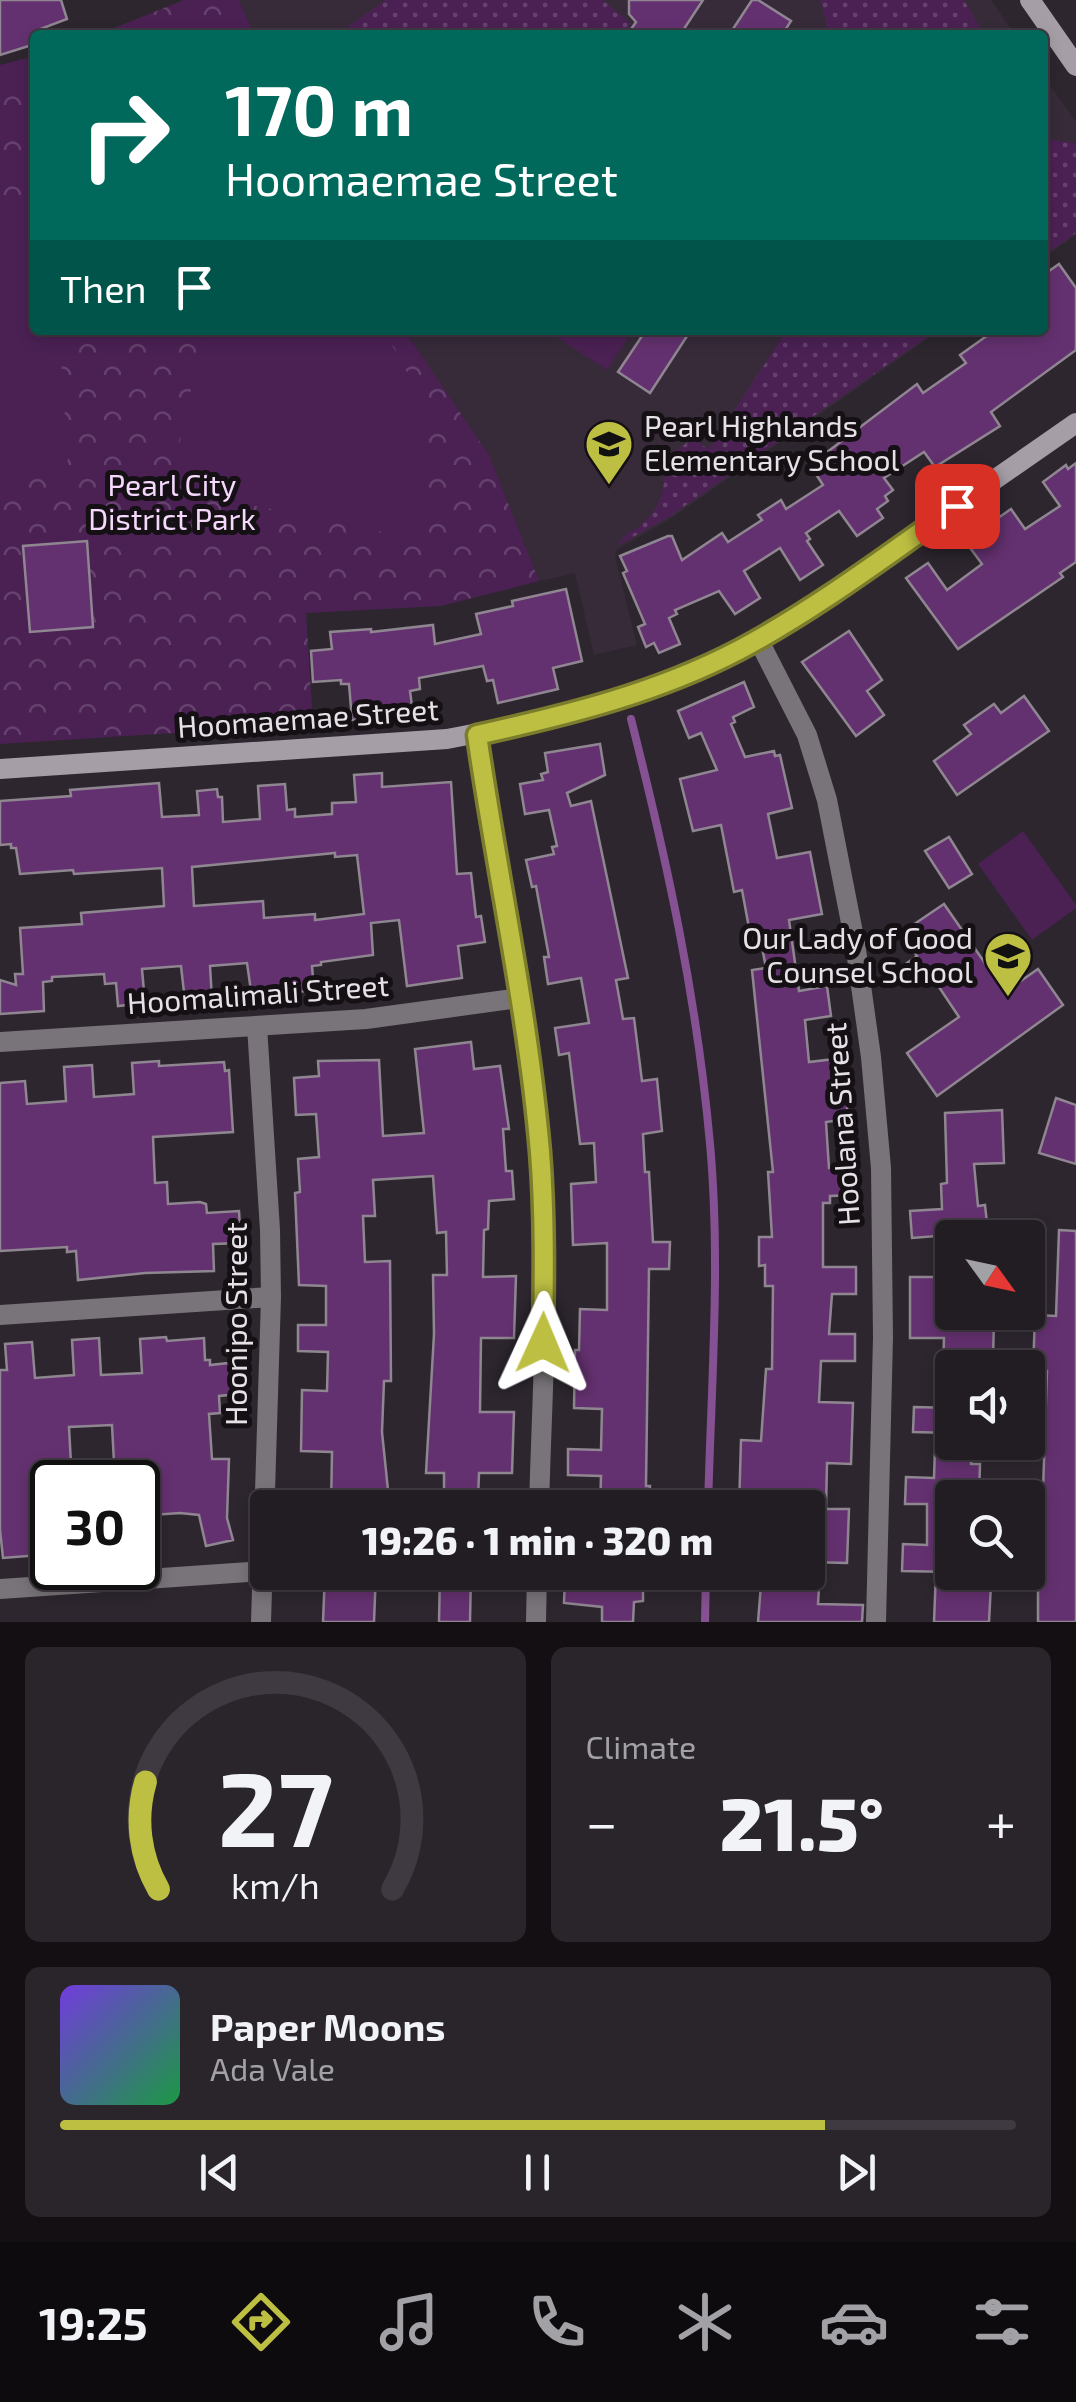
<!DOCTYPE html>
<meta charset="utf-8">
<style>
body{margin:0;font-family:"Exo 2",sans-serif;background:#2a252b;color:#f1f3f6;height:100vh;display:flex;flex-direction:column;font-size:38px;white-space:nowrap}
*{box-sizing:border-box;margin:0}
p{font-size:32px;color:#a2a1a6}
.icon{flex:none;width:55px;height:55px;fill:none;stroke:currentColor;stroke-width:2;stroke-linecap:round;stroke-linejoin:round}
.map{position:relative;height:1622px;overflow:hidden}
.drawer{display:flex;flex-direction:column;gap:25px;padding:25px;background:#130f13;flex:1}
.drawer>*{flex:none}
.top-card{position:absolute;left:30px;top:30px;width:1018px;height:305px;border-radius:10px;box-shadow:0 5px 15px #0003,0 0 0 2px #3f3a41;background:#00695c;color:#fff;overflow:hidden}
.needle{width:65px;rotate:123deg}
.buttons{position:absolute;left:935px;top:1220px;display:grid;gap:20px}
.buttons a{display:grid;place-items:center;width:110px;height:110px;border-radius:10px;background:#221c23;box-shadow:0 5px 15px #0003,0 0 0 2px #3f3a41;font-size:50px}
.speed{position:absolute;left:30px;top:1460px;display:flex;gap:20px;font-size:50px;font-weight:700;text-align:center}
.speed>*{display:grid;place-content:center;width:130px;height:130px;border-radius:50%;background:#221c23;box-shadow:0 5px 15px #0003,0 0 0 2px #3f3a41;line-height:1}
.speed .limit{border:5px solid #111;border-radius:15px;background:#fff;color:#111}
.pin{position:absolute;display:grid;place-items:center;width:85px;height:85px;color:#fff;margin:-42px;border-radius:20px;box-shadow:0 5px 15px #0006}
.me{position:absolute;width:110px;margin:-55px;rotate:1deg;stroke-linejoin:round;filter:drop-shadow(0 0 8px #0008)}
.turn{display:flex;align-items:center;gap:35px;height:210px;padding:0 30px;font-size:45px}
.turn .icon{width:130px;height:130px;stroke-width:2.5}
.turn b{display:block;font-size:70px;line-height:85px}
.then{display:flex;align-items:center;height:95px;padding:0 30px;background:#0003;gap:20px;font-size:38px}
.big{font-size:75px;font-weight:800;line-height:1.1}
.drawer .card{flex:1;display:flex;flex-direction:column;justify-content:center;gap:15px;min-width:0;padding:0 35px;border-radius:15px;background:#2a252b}
.drawer .dial{align-items:center;gap:0}
.dial svg{height:260px;overflow:visible;fill:none;stroke:#3f3a41;stroke-width:7;stroke-linecap:round;text-anchor:middle}
.dial text{fill:#f1f3f6;stroke:none}
.song{display:flex;align-items:center;gap:30px}
.cover{width:120px;height:120px;border-radius:15px;background:linear-gradient(135deg,hsl(260 70% 55%),hsl(140 70% 35%))}
.played{height:10px;border-radius:5px;background:linear-gradient(90deg,#bdbf43 80%,#3f3a41 80%)}
.keys{display:flex;justify-content:space-around;direction:ltr}
.heat{display:flex;justify-content:space-between;align-items:center;font-size:55px;direction:ltr}
.drawer .tiles{flex:1;display:grid;gap:25px;grid-template-columns:1fr 1fr}
.card:last-child{grid-column:span 2}
.trip{position:absolute;left:250px;top:1490px;width:575px;height:100px;border-radius:10px;background:#221c23;box-shadow:0 5px 15px #0003,0 0 0 2px #3f3a41;font-weight:800;line-height:100px;text-align:center}
.tabs{display:flex;height:160px;justify-content:space-around;align-items:center;background:#0e0b0e;color:#a2a1a6}
.tabs .icon{width:70px;height:70px}
.tabs .active{color:#bdbf43}
.tabs b{font-size:45px;color:#f1f3f6}
.map>svg:first-child{display:block}
.built{fill:#372b3a}
.grass{fill:url(#grass-dots)}
.forest{fill:url(#forest-crowns)}
.pitch{fill:#4b2154}
.lines{fill:none;stroke-linecap:round;stroke-linejoin:round}
.stream{stroke:#865192;stroke-width:8}
.building{fill:#643170;stroke:#8f8691;stroke-width:2.5;fill-rule:evenodd}
.street{stroke:#787479;stroke-width:20}
.secondary{stroke:#a59ea6;stroke-width:20}
.route-casing{stroke:#7b7c2c;stroke-width:25}
.route{stroke:#bdbf43;stroke-width:18}
.labels{text-anchor:middle;stroke-width:10;stroke-linejoin:round;paint-order:stroke}
.poi-label{font-size:30px;fill:#e6e1e7;stroke:#141014;text-anchor:start}
.park-label{font-size:30px;fill:#f5d8fc;stroke:#141014}
.street-label{font-size:30px;fill:#e6e1e7;stroke:#141014}
</style>
<div class="map">
<svg width="1076" height="1622" viewBox="0 0 1076 1622">
<defs>
<pattern id="grass-dots" width="8" height="8" patternUnits="userSpaceOnUse" patternTransform="scale(2.5)"><rect width="8" height="8" fill="#4b2154"/><path d="M2 2h.1M6 6h.1" fill="none" stroke="#65416d" stroke-width="1.8" stroke-linecap="round"/></pattern>
<pattern id="forest-crowns" width="20" height="18" patternUnits="userSpaceOnUse" patternTransform="scale(2.5)"><rect width="20" height="18" fill="#4b2154"/><path d="M2 6a3 3 0 1 1 6 0M12 15a3 3 0 1 1 6 0" fill="none" stroke="#65416d"/></pattern>
</defs>
<rect width="100%" height="100%" fill="#2d262f"/>
<g class="built">
<path d="M239 0H991L1015 35H254Z"/>
<path d="M1042 74 1076 122V235L1043 258Z"/>
<path d="M404 330H940L673 517 616 550 615 557 637 645 594 655 575 573 539 581 489 455Z"/>
</g>
<g class="grass">
<path d="M386 0H603L631 24 624 35H355L349 26Z"/>
<path d="M820 0H964L984 35H830Z"/>
<path d="M1043 139 1076 143V233L1043 256Z"/>
<path d="M787 330 800 334 803 330H937L672 515 619 545C623 534 628 534 637 528 660 512 668 486 663 460L692 439 709 449Z"/>
</g>
<g class="forest">
<path d="M184 0H239L254 35H97Z"/>
<path d="M35 56V330H404L489 455 539 581 441 606 306 613 313 724 0 744V65Z"/>
</g>
<g class="pitch">
<path d="M35 197V330H59L68 460 59 471 0 475V203Z"/>
<path d="M204 330H381C429 390 434 467 416 539L194 493 179 485 174 469Z"/>
<path d="M546 330H633L607 370Z"/>
<path d="M1023 831 1076 905V908L1032 940 978 864Z"/>
</g>
<g class="lines">
<g class="stream">
<path d="M631 719C667 861 697 998 710 1144 721 1264 711 1387 708 1508"/>
<path d="M705 1622 706 1572"/>
</g>
</g>
<g class="building">
<path d="M0 0H61L67 19 35 31V44L0 55Z"/>
<path d="M629 0H703L680 35H627L636 22 629 14Z"/>
<path d="M752 0H758L791 21 782 35H729Z"/>
<path d="M1059 264 1076 288V350L991 412 1000 426 935 467 924 452 884 478 893 490 885 496 888 501 877 509 883 518 857 536 839 511 806 533 810 539 807 541 823 565 800 580 780 548 744 571 760 598 735 614 719 591 675 610 677 614 669 618 680 644 659 653 654 643 646 647 638 627 645 624 623 573 627 571 620 556 668 536H672L682 560 722 533 728 542 762 520 758 515 781 500 786 509 823 485 810 465 917 384 923 393 966 363 960 355 995 330H1042V276Z"/>
<path d="M646 330H691L650 393 618 372Z"/>
<path d="M1076 463V562L1060 573 1063 577 958 649 906 578 928 563 947 590 982 564 965 541 1011 509 1025 529 1060 506 1043 482 1066 465 1068 469Z"/>
<path d="M87 541 93 627 30 632 23 546Z"/>
<path d="M566 589 582 661 553 668 558 689 498 703 493 680 487 681 483 666 419 678 420 689 410 691 413 714 352 720 349 684H341V680L313 682 311 651 332 649 330 632 371 629V632L433 625 435 644 481 634 476 614 513 606 512 601Z"/>
<path d="M849 631 882 680 867 691 884 715 856 736 802 662Z"/>
<path d="M744 682 754 707 733 717 735 722 731 724 745 757 774 751 775 756 780 755 792 808 768 814 777 858 810 852 822 914 789 920 799 991 827 986 831 1016 805 1020 809 1062 843 1058 848 1119 826 1122 829 1168 851 1166 853 1195 830 1196V1203H823V1267H856V1294H832L829 1334H855V1361H821L819 1402 853 1403 851 1464 827 1463 826 1509H849L847 1563 808 1562V1508H739L741 1440 761 1441 766 1369H772L773 1286H765V1265L759 1266V1237H772L768 1172H773L752 970 766 968 758 926 749 928 742 890 734 892 721 825 693 831 680 779 717 770 701 733 689 738 678 711Z"/>
<path d="M1024 696 1049 731 957 795 934 761 971 734 964 725 994 704 1001 713Z"/>
<path d="M600 744 605 775 567 793 571 806 591 801 628 978 616 980 623 1019 634 1018 642 1081 657 1079 662 1131 643 1134 645 1172H649L653 1242H670L669 1269H649L646 1486H650L649 1508H600L601 1476 568 1475V1449L601 1450 602 1409 574 1408 575 1350H579L580 1309 607 1310V1243L573 1245 571 1184 596 1182 594 1143 580 1144 569 1053 559 1055 555 1028 589 1023 581 978 548 984 544 957H549L536 886 532 887 526 860 554 854 552 847 557 846 549 810 525 814 520 784 543 780 541 774 548 772 545 753Z"/>
<path d="M382 773V787L451 782 457 874 471 873 476 917 481 916 485 942 458 946 462 978 407 986 399 920 371 923 373 955 321 962V965L312 966 314 990 252 998 247 963 210 966 212 999 185 1001 181 966 142 969 145 1003 118 1006 116 983 105 984 104 974 52 977V981L43 982 44 1011 0 1014V980L16 985 15 974H23L20 928 82 924 81 913 164 906 162 868 74 874 73 870 20 874 16 848H11V844L0 845V801L71 796 70 790 159 783 162 817 199 815 197 791 217 789 218 797H222L223 822 260 819 258 786 285 784 287 810 295 809V817L332 814V803L356 802 354 775ZM335 853V857L357 855 364 914 315 920V914L264 918 263 901 194 906 192 867Z"/>
<path d="M949 837 972 874 949 888 925 851Z"/>
<path d="M944 904 1005 992 1038 969 1063 1005 937 1096 907 1053 959 1017 933 978 923 985 907 963 917 956 901 933Z"/>
<path d="M471 1042 474 1069 500 1066 509 1129H503L506 1171H512L514 1199 489 1201 488 1229 484 1230 483 1277 516 1276 514 1338H481L480 1412H514L512 1473H479L478 1500H444V1473H426L434 1334 433 1275H447L446 1232 437 1233 433 1176 373 1180 375 1216H363L365 1262 390 1261 391 1381H384L382 1432 388 1490 386 1507 331 1508 332 1452 301 1451 302 1390 327 1391 328 1352 298 1351V1325H326V1286L299 1285 295 1193 300 1192 298 1159 319 1157 316 1114 296 1115 294 1078 319 1076 318 1061 379 1060 383 1136 424 1133 415 1049Z"/>
<path d="M159 1061V1066L224 1062 225 1071 229 1070 233 1132 153 1137 155 1183 167 1182 168 1204 200 1202 206 1204 207 1213 239 1211 241 1243 213 1244 214 1271 145 1273 78 1280 76 1251 67 1252V1247L0 1251V1083L25 1081 27 1104 66 1101 64 1067 92 1065 94 1097 134 1094 132 1063Z"/>
<path d="M1056 1098 1076 1105V1164L1039 1153Z"/>
<path d="M1002 1110 1004 1163 974 1164 978 1206 985 1205 988 1232 912 1238 910 1211 942 1209 941 1184 947 1183 945 1113Z"/>
<path d="M1059 1230 1076 1231V1622H1038V1521H1042L1047 1371H1033L1035 1315 1056 1316Z"/>
<path d="M910 1277H952V1318L994 1319 993 1359H977V1368H943L944 1338H910Z"/>
<path d="M166 1337 167 1341 204 1338 205 1360H210V1365L238 1362 240 1394 219 1396 220 1413 209 1414 212 1459H229L227 1518 233 1540 206 1546 199 1515 180 1513 138 1516V1482H115L112 1425 69 1427 72 1482H52V1554L3 1558 0 1530V1370H7L5 1344 32 1342 35 1378 74 1375 72 1340 99 1338 101 1375 142 1373 140 1339Z"/>
<path d="M914 1407 952 1408V1433L913 1432Z"/>
<path d="M935 1447 972 1448 971 1464H980L979 1498H952V1572L902 1571 903 1544 927 1545V1504H905L906 1477 934 1478Z"/>
<path d="M325 1572H376L374 1622H323Z"/>
<path d="M440 1572H471L470 1622H439Z"/>
<path d="M601 1572H637V1578H643V1601L634 1602 633 1622H602V1607L564 1603 565 1576 601 1577Z"/>
<path d="M762 1572H820L818 1604 863 1605 862 1622H758Z"/>
<path d="M936 1572H986V1584H991L989 1622H934Z"/>
</g>
<g class="lines">
<g class="street">
<path d="M758 639 807 735 827 800 855 943 871 1057 881 1168 883 1337 876 1622"/>
<path d="M477 735C497 873 527 1010 540 1150 551 1268 542 1389 539 1508"/>
<path d="M257 1026 270 1230 271 1297 261 1622"/>
<path d="M0 1042 366 1019 519 998"/>
<path d="M0 1315 271 1297"/>
<path d="M0 1589 263 1571"/>
<path d="M536 1622 537 1572"/>
</g>
<g class="secondary">
<path d="M1030 0 1076 66"/>
<path d="M0 769 447 739 546 720 623 698 736 652 758 639 817 603 1076 423"/>
</g>
</g>
<g class="lines">
<g class="route-casing">
<path id="route" d="M543 1343C544 1279 545 1215 540 1152 528 1012 497 874 477 735 567 715 657 693 739 650 816 609 886 556 957 506"/>
</g>
<use href="#route" class="route"/>
</g>
<defs>
<g id="school-pin" transform="scale(2.5)"><path d="M0 17L-7.5 6A9.5 9.5 0 1 1 7.5 6Z" fill="#bdbf43" stroke="#141014"/><path d="M0-5L7-2L0 1L-7-2ZM-4 1L0 2.5L4 1V4Q0 6-4 4Z" fill="#111"/></g>
</defs>
<g fill-rule="evenodd">
<use href="#school-pin" x="609" y="444"/>
<use href="#school-pin" x="1008" y="956"/>
</g>
<g class="labels">
<g class="poi-label">
<text x="644" y="437">Pearl Highlands<tspan x="644" dy="34">Elementary School</tspan></text>
<text x="973" y="949" text-anchor="end">Our Lady of Good<tspan x="973" dy="34">Counsel School</tspan></text>
</g>
<g class="park-label">
<text x="172" y="496">Pearl City<tspan x="172" dy="34">District Park</tspan></text>
</g>
<g class="street-label">
<text transform="translate(308 719) rotate(-4)" y="10">Hoomaemae Street</text>
<text transform="translate(258 995) rotate(-4)" y="10">Hoomalimali Street</text>
<text transform="translate(843 1124) rotate(-94)" y="10">Hoolana Street</text>
<text transform="translate(237 1324) rotate(-90)" y="10">Hoonipo Street</text>
</g>
</g>
</svg>
<div class="buttons">
<a><svg class="needle" viewBox="-14 -14 28 28"><path d="M0-13l5 13h-10z" fill="#e53935"/><path d="M0 13l5-13h-10z" fill="#a2a1a6"/></svg></a>
<a><svg class="icon" aria-label="sound" viewBox="0 0 24 24"><path d="M4 9h4l5-4v14l-5-4H4zM17 9q2 3 0 6"/></svg></a>
<a><svg class="icon" aria-label="search" viewBox="0 0 24 24"><circle cx="10" cy="10" r="6"/><path d="M15 15l6 6"/></svg></a>
</div>
<div class="speed"><div class="limit">30</div></div>
<div class="pin" style="left:957px;top:506px;background:#d93025"><svg class="icon" aria-label="arrive" viewBox="0 0 24 24"><path d="M6 21V4h12l-3 4 3 4H6"/></svg></div>
<svg class="me" style="left:543px;top:1343px" viewBox="-20 -20 40 40"><path d="M0-17L14 15 0 8-14 15z" fill="#bdbf43" stroke="#fff" stroke-width="4"/></svg>
<div class="trip">19:26 · 1 min · 320 m</div>
<div class="top-card">
<div class="turn"><svg class="icon" aria-label="right" viewBox="0 0 24 24"><path d="M7 20v-9h11M14 6l5 5-5 5"/></svg><div><b>170 m</b>Hoomaemae Street</div></div>
<div class="then">Then<svg class="icon" aria-label="arrive" viewBox="0 0 24 24"><path d="M6 21V4h12l-3 4 3 4H6"/></svg></div>
</div>
</div>
<section class="drawer">
<div class="tiles">
<div class="card dial"><svg viewBox="0 0 100 80">
<path d="M14 69A42 42 0 1 1 86 69"/>
<path d="M14 69A42 42 0 0 1 10 36" stroke="#bdbf43"/>
<text x="50" y="56" font-size="32" font-weight="700">27</text>
<text x="50" y="72" font-size="11">km/h</text>
</svg></div>
<div class="card"><p>Climate</p>
<div class="heat"><a>−</a><b class="big">21.5°</b><a>+</a></div>
</div>
<div class="card">
<div class="song"><i class="cover"></i><div><b>Paper Moons</b><p>Ada Vale</p></div></div>
<div class="played"></div>
<div class="keys"><svg class="icon" aria-label="previous" viewBox="0 0 24 24"><path d="M18 5L8 12l10 7zM5 5v14"/></svg><svg class="icon" aria-label="pause" viewBox="0 0 24 24"><path d="M8 5v14M16 5v14"/></svg><svg class="icon" aria-label="next" viewBox="0 0 24 24"><path d="M6 5l10 7-10 7zM19 5v14"/></svg></div>
</div>
</div>
</section>
<nav class="tabs">
<b>19:25</b>
<svg class="icon active" aria-label="directions" viewBox="0 0 24 24"><path d="M12 3l9 9-9 9-9-9zM9 14v-3h6M13 9l2 2-2 2"/></svg>
<svg class="icon" aria-label="music" viewBox="0 0 24 24"><path d="M9 18V5l10-2v13"/><circle cx="6" cy="18" r="3"/><circle cx="16" cy="16" r="3"/></svg>
<svg class="icon" aria-label="phone" viewBox="0 0 24 24"><path d="M5 4h4l2 5-3 2q2 4 5 5l2-3 5 2v4C11 20 4 13 5 4z"/></svg>
<svg class="icon" aria-label="climate" viewBox="0 0 24 24"><path d="M12 3v18M4 7l16 10M4 17L20 7"/></svg>
<svg class="icon" aria-label="car" viewBox="0 0 24 24"><path d="M5 17H2v-5l4-1 3-4h7l3 4 3 1v5h-3M9 17h6M6 11h13"/><circle cx="7" cy="17" r="2"/><circle cx="17" cy="17" r="2"/></svg>
<svg class="icon" aria-label="filters" viewBox="0 0 24 24"><path d="M4 7h16M4 17h16"/><circle cx="9" cy="7" r="2"/><circle cx="15" cy="17" r="2"/></svg>
</nav>
